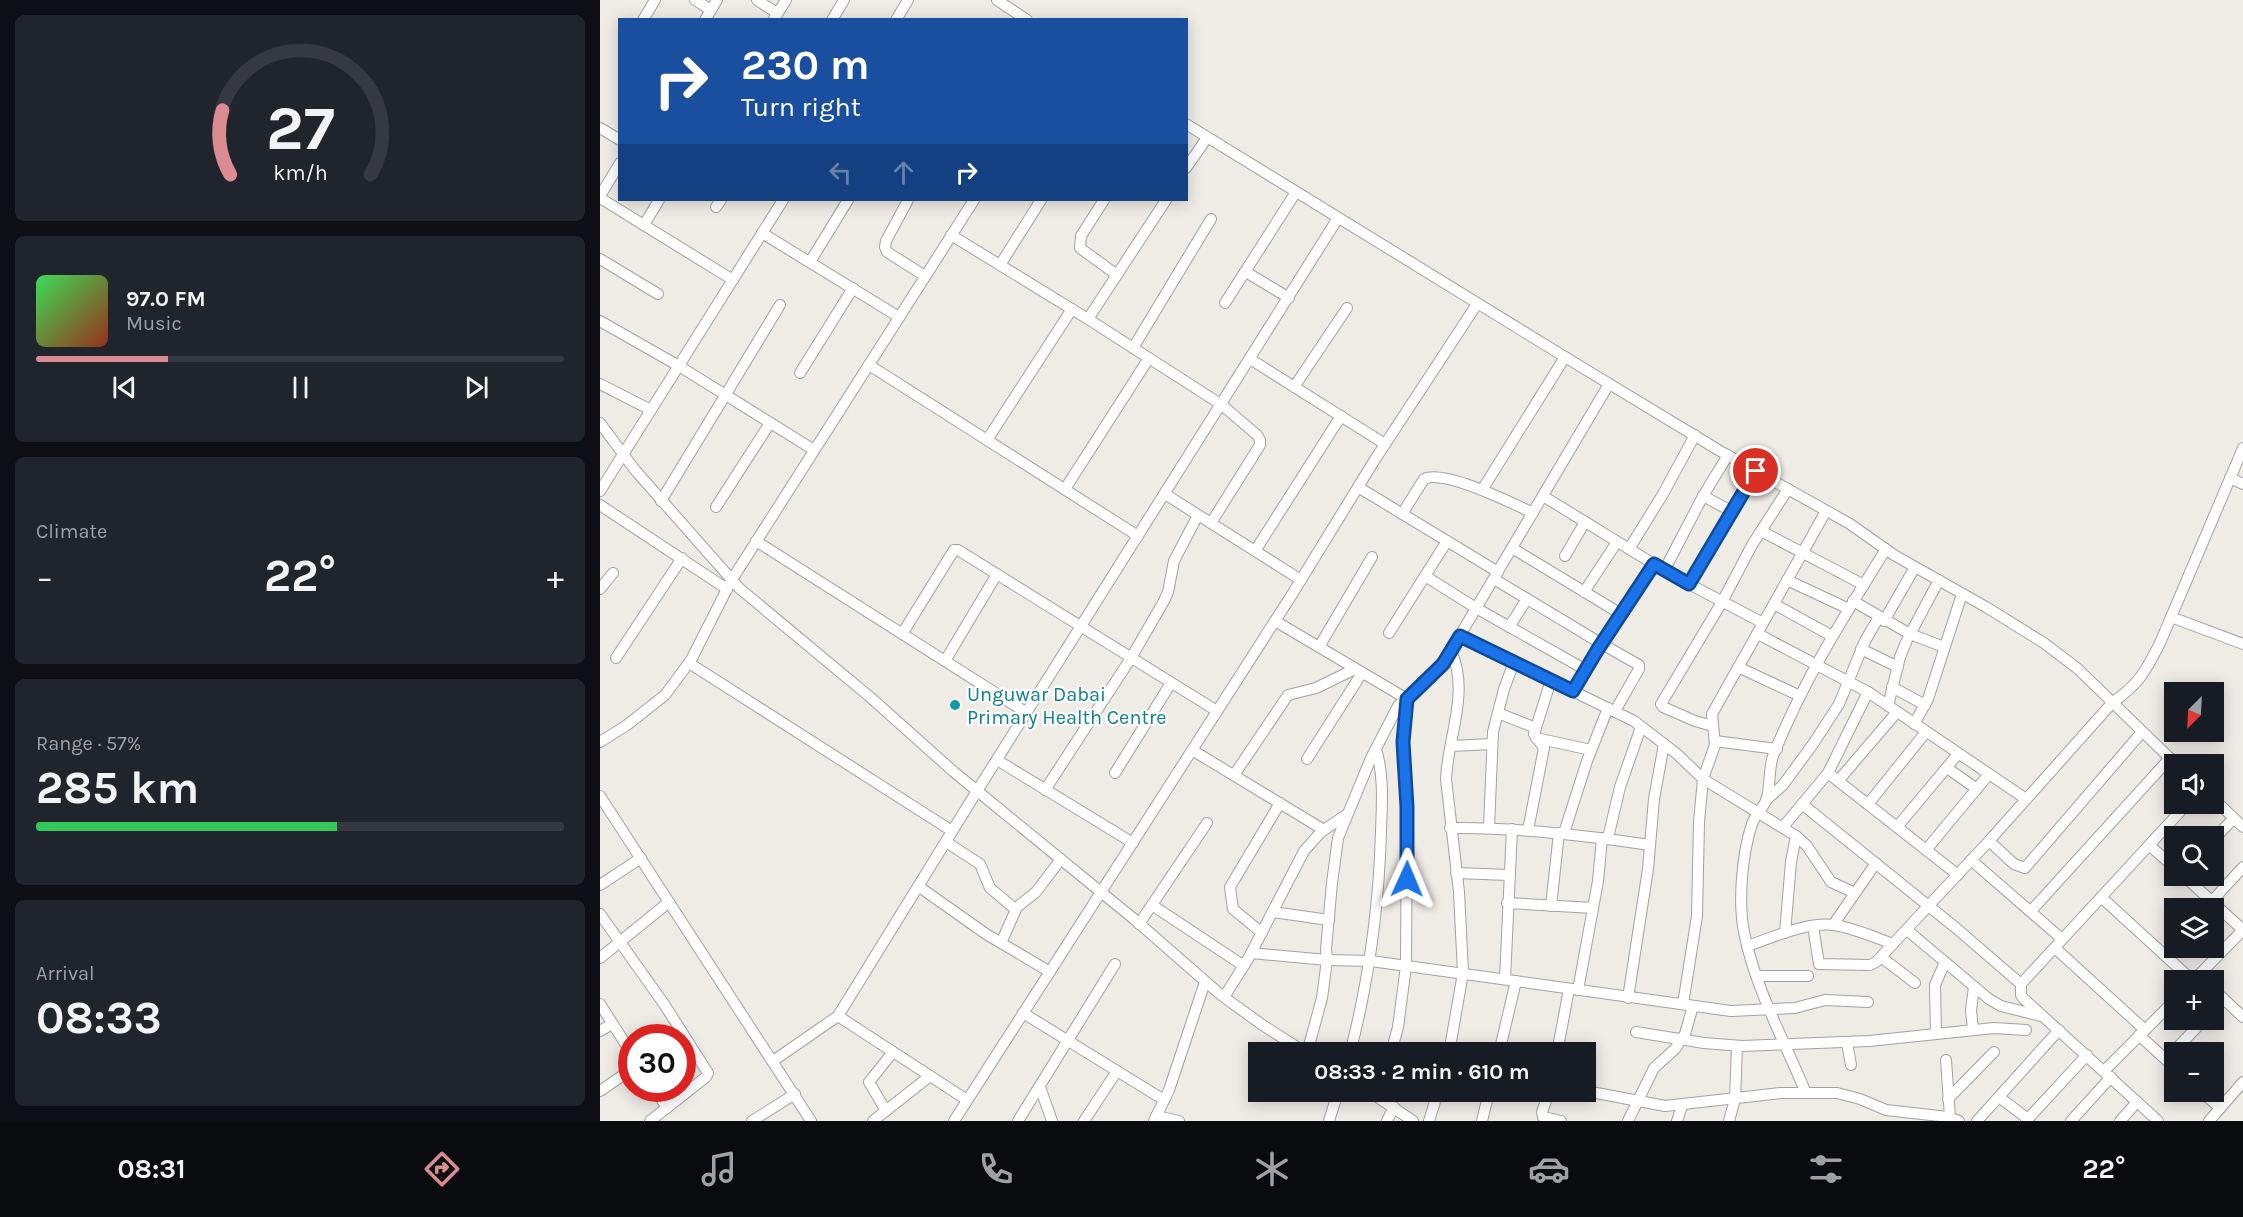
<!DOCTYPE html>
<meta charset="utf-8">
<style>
body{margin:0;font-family:Karla,sans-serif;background:#20242c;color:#f1f3f6;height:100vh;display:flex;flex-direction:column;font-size:22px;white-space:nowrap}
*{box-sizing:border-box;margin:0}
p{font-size:20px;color:#9ea1a6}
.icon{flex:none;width:33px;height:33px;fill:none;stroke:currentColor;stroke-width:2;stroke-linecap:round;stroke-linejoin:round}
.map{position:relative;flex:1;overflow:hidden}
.panel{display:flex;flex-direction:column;gap:15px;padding:15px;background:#0d0f14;width:600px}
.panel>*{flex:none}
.banner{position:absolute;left:18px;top:18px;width:570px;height:183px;border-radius:0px;box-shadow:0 3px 15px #0003;background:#1a4fa0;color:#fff;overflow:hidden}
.needle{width:39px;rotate:204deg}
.fabs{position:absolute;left:1564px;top:682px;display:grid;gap:12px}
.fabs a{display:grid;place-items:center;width:60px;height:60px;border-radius:0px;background:#171b24;box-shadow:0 3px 15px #0003;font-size:30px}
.speed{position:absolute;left:18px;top:1024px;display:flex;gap:12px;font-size:30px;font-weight:700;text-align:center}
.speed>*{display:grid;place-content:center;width:78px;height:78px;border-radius:50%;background:#171b24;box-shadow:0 3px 15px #0003;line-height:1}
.speed .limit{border:9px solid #d22;background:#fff;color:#111}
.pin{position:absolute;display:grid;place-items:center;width:51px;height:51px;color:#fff;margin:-26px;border:3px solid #fff;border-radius:50%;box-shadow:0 2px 6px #0007}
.me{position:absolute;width:66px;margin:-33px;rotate:1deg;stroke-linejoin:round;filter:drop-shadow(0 0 4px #0008)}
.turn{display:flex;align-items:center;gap:21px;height:126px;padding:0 24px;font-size:27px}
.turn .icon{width:78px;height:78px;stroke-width:2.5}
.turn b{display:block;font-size:42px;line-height:51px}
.lanes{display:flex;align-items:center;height:57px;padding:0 24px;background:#0003;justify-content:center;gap:30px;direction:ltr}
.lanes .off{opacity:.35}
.big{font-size:45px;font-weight:700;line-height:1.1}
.panel .widget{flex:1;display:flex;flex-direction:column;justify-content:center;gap:9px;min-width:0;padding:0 21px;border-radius:9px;background:#20242c}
.panel .dial{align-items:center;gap:0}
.dial svg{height:156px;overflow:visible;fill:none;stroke:#363941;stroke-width:7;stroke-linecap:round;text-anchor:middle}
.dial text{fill:#f1f3f6;stroke:none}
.song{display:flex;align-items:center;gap:18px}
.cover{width:72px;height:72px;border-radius:9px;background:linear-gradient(135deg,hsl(130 70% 55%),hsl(10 70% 35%))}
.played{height:6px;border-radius:3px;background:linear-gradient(90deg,#db8c93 25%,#363941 25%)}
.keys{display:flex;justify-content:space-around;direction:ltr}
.heat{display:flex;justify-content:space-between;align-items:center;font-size:33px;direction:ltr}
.charge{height:9px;border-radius:4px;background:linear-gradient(90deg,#34c759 57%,#363941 0)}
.trip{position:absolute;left:648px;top:1042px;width:348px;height:60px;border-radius:0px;background:#171b24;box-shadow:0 3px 15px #0003;font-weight:700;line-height:60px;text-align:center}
.menu{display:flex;height:96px;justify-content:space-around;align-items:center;background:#090b0e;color:#9ea1a6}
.menu .icon{width:42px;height:42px}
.menu .selected{color:#db8c93}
.menu b{font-size:27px;color:#f1f3f6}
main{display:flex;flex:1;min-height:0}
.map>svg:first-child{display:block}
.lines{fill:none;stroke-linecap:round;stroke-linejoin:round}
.minor-casing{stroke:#a2a2a2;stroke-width:12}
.minor{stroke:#fff;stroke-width:10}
.route-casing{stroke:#114b97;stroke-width:15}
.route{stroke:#1a73e8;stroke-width:10}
.culture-dot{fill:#0f9aa8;stroke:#fff;stroke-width:2}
.labels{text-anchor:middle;stroke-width:4.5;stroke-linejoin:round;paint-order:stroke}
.culture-label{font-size:20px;fill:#0d838f;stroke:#fff;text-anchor:start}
</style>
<main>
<section class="panel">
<div class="widget dial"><svg viewBox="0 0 100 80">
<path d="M14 69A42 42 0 1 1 86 69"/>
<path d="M14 69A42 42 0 0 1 10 36" stroke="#db8c93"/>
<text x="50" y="56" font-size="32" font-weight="700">27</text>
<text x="50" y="72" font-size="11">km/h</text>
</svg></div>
<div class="widget">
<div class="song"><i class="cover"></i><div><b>97.0 FM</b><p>Music</p></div></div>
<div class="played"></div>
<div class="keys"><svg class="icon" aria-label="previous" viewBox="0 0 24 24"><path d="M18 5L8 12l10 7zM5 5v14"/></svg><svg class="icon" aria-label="pause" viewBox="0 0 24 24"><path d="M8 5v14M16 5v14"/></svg><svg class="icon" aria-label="next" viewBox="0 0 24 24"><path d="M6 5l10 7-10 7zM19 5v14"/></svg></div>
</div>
<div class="widget"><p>Climate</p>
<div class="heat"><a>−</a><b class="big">22°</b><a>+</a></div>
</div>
<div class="widget"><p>Range · 57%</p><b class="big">285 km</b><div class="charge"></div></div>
<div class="widget"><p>Arrival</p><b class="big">08:33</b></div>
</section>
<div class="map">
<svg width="1643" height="1121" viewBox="0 0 1643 1121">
<rect width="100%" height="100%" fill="#efebe5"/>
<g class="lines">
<g class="minor-casing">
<g id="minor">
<path d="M95 0 111 10"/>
<path d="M157 0 177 13"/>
<path d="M397 0 427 20"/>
<path d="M174 19 186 0"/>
<path d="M43 20 55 0"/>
<path d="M105 20 117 0"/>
<path d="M232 20 244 0"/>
<path d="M296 20 308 0"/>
<path d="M586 124 965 357 1120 451 1250 524 1294 555 1386 607 1444 643 1478 669 1577 765"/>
<path d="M0 128 20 140"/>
<path d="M586 168 607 138"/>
<path d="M0 196 20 163"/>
<path d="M0 198 133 280"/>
<path d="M308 200 286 241 285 247 287 252 325 276"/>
<path d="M504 200 481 236 480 248 517 275"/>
<path d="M116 207 121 200"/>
<path d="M44 225 59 200"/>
<path d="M162 233 299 317"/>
<path d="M351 235 488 319 622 405 657 435 660 440V445L611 523"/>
<path d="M0 259 58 294"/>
<path d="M210 262 248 200"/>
<path d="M400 265 441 200"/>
<path d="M646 272 689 298"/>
<path d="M625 303 696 192"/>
<path d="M488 319 566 200"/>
<path d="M0 321 79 366 214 450"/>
<path d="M533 348 611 219"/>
<path d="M650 359 785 444"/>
<path d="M269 365 538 536"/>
<path d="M200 373 253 288"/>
<path d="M0 384 51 410"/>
<path d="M694 387 747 308"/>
<path d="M0 423 35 470 139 588 270 697 354 772 534 919 621 995 661 1024 706 1053"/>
<path d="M387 440 472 309"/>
<path d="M1630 478 1643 484"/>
<path d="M758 487 898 572"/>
<path d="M465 489 549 358"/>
<path d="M882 490 965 357"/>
<path d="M0 491 183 200"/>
<path d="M565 494 701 580"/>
<path d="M943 496 1070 574 1163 623"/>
<path d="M1103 496 1133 512"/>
<path d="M61 501 180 305"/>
<path d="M0 505 127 589"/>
<path d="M116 507 170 423"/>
<path d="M802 514 824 479C844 469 912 503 933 513"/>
<path d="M1161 531 1264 585"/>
<path d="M156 541 427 713"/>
<path d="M912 548 1021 614"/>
<path d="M1029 549 1063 494 1095 435"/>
<path d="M655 551 741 416"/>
<path d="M965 556 985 522"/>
<path d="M1064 571 1103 496 1128 455"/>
<path d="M825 576 876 608 986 670"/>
<path d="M894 579 1002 644 1039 665V669L1015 711"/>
<path d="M1187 580 1249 609"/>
<path d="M1089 584 1156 471"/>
<path d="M0 589 13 573"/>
<path d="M984 592 1017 542"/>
<path d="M1253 601 1310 634 1344 647"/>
<path d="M1174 604 1232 636"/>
<path d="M1571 617 1643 644"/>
<path d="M675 621 807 699 803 742 807 807 806 966 798 1027 791 1053"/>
<path d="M1284 621 1315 567"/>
<path d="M909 627 927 599"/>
<path d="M789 633 847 541"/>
<path d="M302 634 354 550H358L617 711"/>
<path d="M1158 634 1268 692 1426 799"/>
<path d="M860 636 1034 721 1077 754 1103 779 1196 836 1207 846 1231 882 1255 893"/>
<path d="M719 647 772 557"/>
<path d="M1261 649 1298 667"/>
<path d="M16 658 82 558"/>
<path d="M345 661 397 574"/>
<path d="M89 663 352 831"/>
<path d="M1138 667 1200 696"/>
<path d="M1292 687 1325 705"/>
<path d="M973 691 998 649 1054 564"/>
<path d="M1288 706 1300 657 1307 640 1339 580"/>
<path d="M898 713 936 728"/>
<path d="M1314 724 1328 699 1362 594"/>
<path d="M1113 726 1095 721 1063 707 1061 704 1122 602 1152 545 1188 489"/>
<path d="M936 738 991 750"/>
<path d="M1115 741 1177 749"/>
<path d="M0 742 27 725 65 695 91 660 131 581 374 200"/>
<path d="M851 746 892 744"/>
<path d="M592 750 724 830"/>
<path d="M707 759 762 673"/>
<path d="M397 760 533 843"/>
<path d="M1347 768 1377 789"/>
<path d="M515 773 571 683"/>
<path d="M1228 773 1358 875"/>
<path d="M634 775 688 695 716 688 755 669"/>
<path d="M1238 781 1297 712"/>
<path d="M445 790 531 658 564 601 568 592 574 561 598 515"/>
<path d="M0 796 211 1121"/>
<path d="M1614 799 1643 827"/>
<path d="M1166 800 1183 785 1213 744 1239 704 1265 641 1279 617"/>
<path d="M1202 804 1356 928 1421 984"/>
<path d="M1268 804 1326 732"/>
<path d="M889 827 893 732 904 689 914 662"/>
<path d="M1183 827 1228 773 1268 692"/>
<path d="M1297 827 1358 754"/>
<path d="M850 828C917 827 984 835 1050 845"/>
<path d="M928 830 944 748 934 734 951 680"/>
<path d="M964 833 987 761 1008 708"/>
<path d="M1008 838 1020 787 1041 727"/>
<path d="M1614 839 1634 818"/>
<path d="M1389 841 1414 864 1425 868 1542 732"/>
<path d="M346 842 380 864 390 888 415 909"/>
<path d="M1549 845 1575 868"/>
<path d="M1326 850 1389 774"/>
<path d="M1371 860 1462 939"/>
<path d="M856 873 909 875"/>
<path d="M0 885 41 858"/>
<path d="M318 886 386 934 450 972"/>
<path d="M1501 897 1593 981 1643 930 1584 876"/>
<path d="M1611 902 1643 867"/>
<path d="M907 903 993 908"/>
<path d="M552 905 644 966"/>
<path d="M951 906 959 833"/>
<path d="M1431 911 1570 758"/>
<path d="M673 912 729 920"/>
<path d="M0 914 64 1004 108 1073 106 1077 50 1121"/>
<path d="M539 924 607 823"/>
<path d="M1233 925 1276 863"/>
<path d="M1213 926 1219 964 1270 965 1276 962 1389 841 1512 703C1540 683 1545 672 1560 643L1643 448"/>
<path d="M1307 930 1389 999 1401 1006 1441 1016"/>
<path d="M662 933 633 909 630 887 680 803"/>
<path d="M1185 933 1191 862 1196 836"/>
<path d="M401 943 417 907 436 892 461 859"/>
<path d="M1147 946C1174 937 1206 922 1234 925 1254 928 1274 937 1293 944"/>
<path d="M1455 948 1545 1030"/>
<path d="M651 953 727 960 771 961 1131 1011 1195 1008 1225 1000 1268 1002"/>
<path d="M1281 957 1315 983"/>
<path d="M0 958 69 902"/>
<path d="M1158 976H1208"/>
<path d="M905 979 912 829"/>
<path d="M978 990 998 881 1002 838"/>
<path d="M1614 990 1643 1017"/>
<path d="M624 997 648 959 704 851 721 832 746 815"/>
<path d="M1028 998 1048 869 1054 799 1064 744"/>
<path d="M0 1004 32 1054"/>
<path d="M1083 1004 1097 916 1099 822 1103 779 1115 745 1112 714 1226 511"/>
<path d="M1614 1010 1624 999"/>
<path d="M423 1013 564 1100"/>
<path d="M238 1016 367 1100"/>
<path d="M1373 1030 1371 1010 1374 987"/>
<path d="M0 1031 12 1024"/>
<path d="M1036 1032 1104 1043 1142 1046 1269 1041 1394 1028 1426 1030"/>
<path d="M1336 1034 1335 985 1345 962"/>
<path d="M1539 1035 1575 1068"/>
<path d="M1247 1043 1251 1065"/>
<path d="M707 1053 722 998 727 960 726 949 732 883 738 838 771 758 798 706 843 664 1009 384"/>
<path d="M750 1053C769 980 779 906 781 831 782 804 784 775 776 749"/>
<path d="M849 1053 863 973 859 892 846 779C848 736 870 692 851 651"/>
<path d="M899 1053 916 981"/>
<path d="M957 1053 969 989"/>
<path d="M1566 1059 1604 1020"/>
<path d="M1346 1060 1350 1117 1348 1121"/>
<path d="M173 1061 238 1016 377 791 738 218"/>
<path d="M1504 1071 1575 1000"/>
<path d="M440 1087 452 1121"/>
<path d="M55 1089 67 1108"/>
<path d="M0 1091 32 1069"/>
<path d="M986 1091 1065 1106 1181 1093H1237L1260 1099 1286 1110 1348 1117 1359 1121"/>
<path d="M770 1092 813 1121"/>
<path d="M949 1092 942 1112 943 1117 961 1121"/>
<path d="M1602 1092 1620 1108"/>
<path d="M1206 1093C1184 1040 1155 988 1144 932 1138 902 1142 854 1152 824 1155 815 1162 809 1166 801 1171 788 1168 771 1173 756 1203 681 1243 618 1286 549"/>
<path d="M1399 1097 1428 1119"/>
<path d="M1348 1099 1394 1052"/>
<path d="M286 1111 269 1082 293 1052"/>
<path d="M556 1116 579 1121"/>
<path d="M152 1121 195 1094"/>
<path d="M273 1121 330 1076"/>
<path d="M354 1121 691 596 774 461 877 304"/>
<path d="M418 1121 515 964"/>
<path d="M484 1121 517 1071"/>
<path d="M554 1121 569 1090 605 982"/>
<path d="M729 1121 738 1092"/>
<path d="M787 1121 794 1107"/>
<path d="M829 1121 838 1092"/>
<path d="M882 1121 889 1092"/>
<path d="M1028 1121 1054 1068 1075 1049 1085 1034 1093 1006"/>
<path d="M1077 1121 1082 1106"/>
<path d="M1129 1121 1135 1099 1137 1046"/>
<path d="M1377 1121 1459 1030"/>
<path d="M1426 1121 1487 1055"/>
<path d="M1471 1121 1511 1077"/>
<path d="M1520 1121 1537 1102"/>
<path d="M1558 1121 1424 999 1421 995V984L1587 804"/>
<path d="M1609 1121 1643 1082"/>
</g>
</g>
<use href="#minor" class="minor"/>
</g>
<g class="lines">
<g class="route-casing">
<path id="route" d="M807 879V807L803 742 807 699 843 664 860 636 973 691 998 649 1054 564 1089 584 1156 471"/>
</g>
<use href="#route" class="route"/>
</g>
<circle class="culture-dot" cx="355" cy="705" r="6"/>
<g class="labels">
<g class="culture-label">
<text x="367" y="701">Unguwar Dabai<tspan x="367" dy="23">Primary Health Centre</tspan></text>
</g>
</g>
</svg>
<div class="fabs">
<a><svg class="needle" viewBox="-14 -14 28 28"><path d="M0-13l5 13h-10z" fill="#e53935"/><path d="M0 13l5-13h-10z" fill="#9ea1a6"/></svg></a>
<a><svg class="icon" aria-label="sound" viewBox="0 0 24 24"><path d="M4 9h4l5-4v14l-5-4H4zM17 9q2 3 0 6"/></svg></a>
<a><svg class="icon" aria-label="search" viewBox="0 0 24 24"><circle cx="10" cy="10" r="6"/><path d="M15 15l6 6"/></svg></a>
<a><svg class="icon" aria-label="layers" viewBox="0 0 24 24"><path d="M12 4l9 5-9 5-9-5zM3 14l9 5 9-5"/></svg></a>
<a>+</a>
<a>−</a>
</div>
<div class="speed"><div class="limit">30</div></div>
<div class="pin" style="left:1156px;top:471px;background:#d93025"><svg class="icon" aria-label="arrive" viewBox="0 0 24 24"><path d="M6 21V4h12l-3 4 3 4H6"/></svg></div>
<svg class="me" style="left:807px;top:879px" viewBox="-20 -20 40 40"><path d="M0-17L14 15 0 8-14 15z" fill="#1a73e8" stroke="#fff" stroke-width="4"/></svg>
<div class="trip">08:33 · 2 min · 610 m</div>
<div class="banner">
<div class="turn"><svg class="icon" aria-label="right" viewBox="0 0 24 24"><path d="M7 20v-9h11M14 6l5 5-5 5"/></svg><div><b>230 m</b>Turn right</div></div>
<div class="lanes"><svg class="icon off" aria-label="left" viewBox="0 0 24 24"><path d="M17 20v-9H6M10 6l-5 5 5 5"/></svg><svg class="icon off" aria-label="ahead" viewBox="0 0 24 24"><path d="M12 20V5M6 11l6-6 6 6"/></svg><svg class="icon" aria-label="right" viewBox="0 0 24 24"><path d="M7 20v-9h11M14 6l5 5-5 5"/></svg></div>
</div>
</div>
</main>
<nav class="menu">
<b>08:31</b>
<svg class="icon selected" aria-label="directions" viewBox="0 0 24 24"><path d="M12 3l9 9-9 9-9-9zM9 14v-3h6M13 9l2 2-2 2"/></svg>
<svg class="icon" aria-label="music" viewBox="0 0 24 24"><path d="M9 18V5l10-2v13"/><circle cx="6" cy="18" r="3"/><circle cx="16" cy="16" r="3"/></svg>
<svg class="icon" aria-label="phone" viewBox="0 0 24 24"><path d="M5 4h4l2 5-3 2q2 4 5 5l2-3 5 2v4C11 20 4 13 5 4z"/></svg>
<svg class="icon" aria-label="climate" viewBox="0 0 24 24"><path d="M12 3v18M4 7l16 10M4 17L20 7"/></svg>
<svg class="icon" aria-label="car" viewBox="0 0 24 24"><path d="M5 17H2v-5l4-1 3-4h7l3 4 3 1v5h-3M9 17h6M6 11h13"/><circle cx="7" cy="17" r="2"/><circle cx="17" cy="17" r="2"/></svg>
<svg class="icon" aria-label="filters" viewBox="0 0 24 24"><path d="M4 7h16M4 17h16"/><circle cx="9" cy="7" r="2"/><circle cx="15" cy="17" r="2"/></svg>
<b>22°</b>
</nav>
